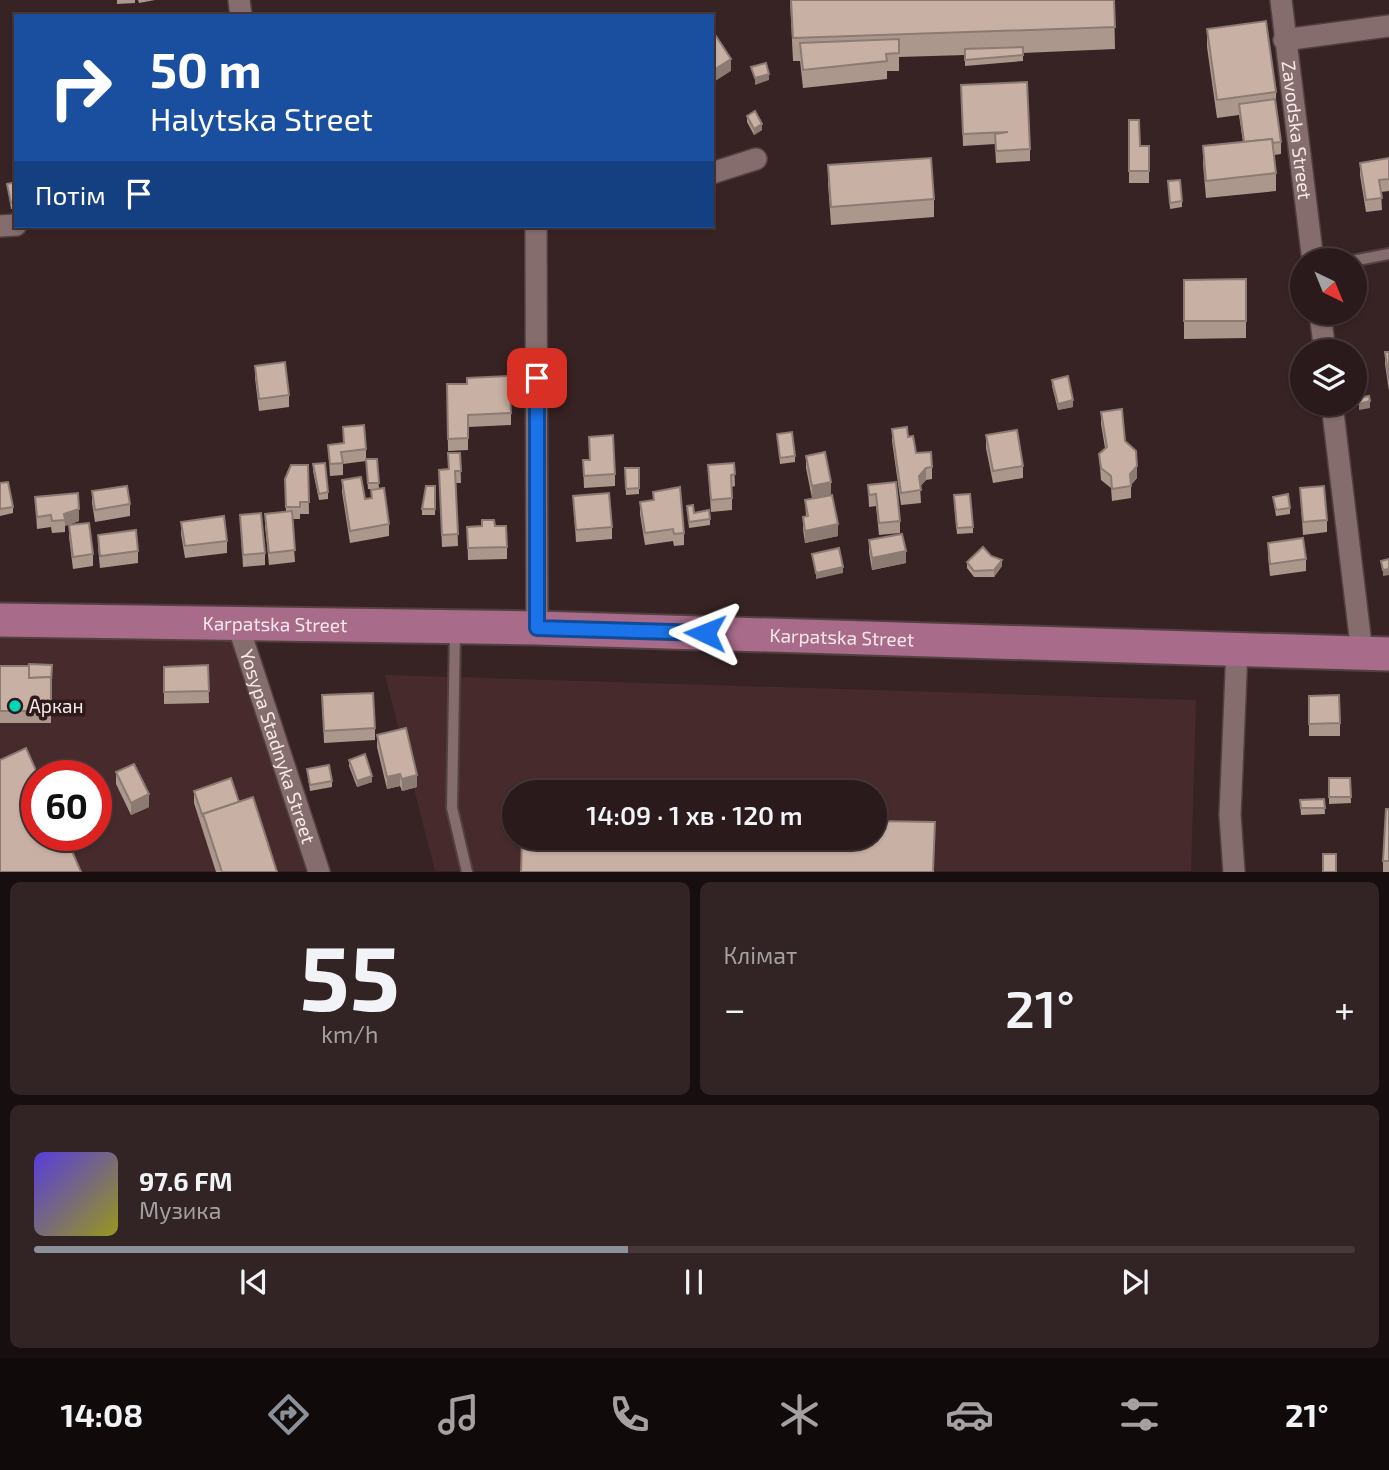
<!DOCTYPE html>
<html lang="uk">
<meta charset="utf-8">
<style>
body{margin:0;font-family:"Exo 2",sans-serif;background:#322324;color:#f1f3f6;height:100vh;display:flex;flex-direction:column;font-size:26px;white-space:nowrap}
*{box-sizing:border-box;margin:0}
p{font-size:23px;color:#a5a1a3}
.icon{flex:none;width:38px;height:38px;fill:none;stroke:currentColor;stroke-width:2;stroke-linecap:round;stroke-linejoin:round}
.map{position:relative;height:872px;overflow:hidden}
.panel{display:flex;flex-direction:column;gap:10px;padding:10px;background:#170e0f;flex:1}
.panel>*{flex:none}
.guide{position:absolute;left:14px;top:14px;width:700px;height:214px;border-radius:0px;box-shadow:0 2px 5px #0004,0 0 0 2px #46383a;background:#1a4fa0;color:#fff;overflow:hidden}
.needle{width:46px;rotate:137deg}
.fabs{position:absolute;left:1290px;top:248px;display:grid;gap:14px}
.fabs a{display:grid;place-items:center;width:77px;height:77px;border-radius:50%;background:#2a1a1b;box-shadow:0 2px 5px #0004,0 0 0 2px #46383a;font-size:35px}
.speed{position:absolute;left:21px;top:760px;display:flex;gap:14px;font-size:35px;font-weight:700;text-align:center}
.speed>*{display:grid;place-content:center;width:91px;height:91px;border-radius:50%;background:#2a1a1b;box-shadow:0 2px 5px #0004,0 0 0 2px #46383a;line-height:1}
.speed .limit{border:10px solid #d22;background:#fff;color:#111}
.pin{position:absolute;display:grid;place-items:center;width:60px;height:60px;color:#fff;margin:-30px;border-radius:14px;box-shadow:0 4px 10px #0006}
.me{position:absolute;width:77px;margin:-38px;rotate:272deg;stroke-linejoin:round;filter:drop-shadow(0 0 5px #0008)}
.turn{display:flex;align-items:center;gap:24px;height:147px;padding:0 21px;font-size:32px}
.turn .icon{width:91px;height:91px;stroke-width:2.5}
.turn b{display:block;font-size:49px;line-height:60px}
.then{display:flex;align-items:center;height:66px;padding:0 21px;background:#0003;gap:14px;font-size:26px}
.big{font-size:52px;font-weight:600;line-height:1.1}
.panel .tile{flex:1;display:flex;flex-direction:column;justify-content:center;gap:10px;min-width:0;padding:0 24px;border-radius:10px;background:#322324}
.panel .dial{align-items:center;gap:0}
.dial b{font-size:91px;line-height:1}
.song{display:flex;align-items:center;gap:21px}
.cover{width:84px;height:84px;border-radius:10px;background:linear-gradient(135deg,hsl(250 70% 55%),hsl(60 70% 35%))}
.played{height:7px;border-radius:4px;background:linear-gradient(90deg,#8c9099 45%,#46383a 45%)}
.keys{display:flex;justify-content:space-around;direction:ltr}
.heat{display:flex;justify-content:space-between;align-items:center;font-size:38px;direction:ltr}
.panel .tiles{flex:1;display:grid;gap:10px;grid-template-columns:1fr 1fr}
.tile:last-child{grid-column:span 2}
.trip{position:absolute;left:502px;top:780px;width:385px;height:70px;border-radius:35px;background:#2a1a1b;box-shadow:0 2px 5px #0004,0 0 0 2px #46383a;font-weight:600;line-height:70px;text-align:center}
.tabs{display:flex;height:112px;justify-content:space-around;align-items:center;background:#110a0b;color:#a5a1a3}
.tabs .icon{width:49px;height:49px}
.tabs .current{color:#8c9099}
.tabs b{font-size:32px;color:#f1f3f6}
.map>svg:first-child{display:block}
.built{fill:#472a2c;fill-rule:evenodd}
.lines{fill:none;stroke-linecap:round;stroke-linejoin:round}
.service-casing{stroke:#534142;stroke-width:14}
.minor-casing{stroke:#534142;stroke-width:24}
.primary-casing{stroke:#534142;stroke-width:37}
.service{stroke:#866d6d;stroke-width:10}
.minor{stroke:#866d6d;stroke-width:21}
.primary{stroke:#a96b8a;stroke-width:33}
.wall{fill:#ac978d}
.shaded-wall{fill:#8c7b73}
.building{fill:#c8b0a4;stroke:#8c7b73;stroke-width:2}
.route-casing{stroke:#114b97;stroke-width:18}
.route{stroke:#1a73e8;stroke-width:12}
.poi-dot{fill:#00d5b7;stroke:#2e1a1a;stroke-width:2.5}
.labels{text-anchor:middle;stroke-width:7;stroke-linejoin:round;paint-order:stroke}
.street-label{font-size:19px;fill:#f7e9e9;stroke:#2e1a1a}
.poi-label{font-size:19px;fill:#f7e9e9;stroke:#2e1a1a;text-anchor:start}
</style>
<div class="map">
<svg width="1389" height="872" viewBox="0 0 1389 872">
<rect width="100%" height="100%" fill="#382324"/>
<g class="built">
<path d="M0 639 240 641 315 871H0ZM37 775H96V835H37Z"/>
<path d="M385 675 1196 700 1191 871H435ZM514 793H875V838H514Z"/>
</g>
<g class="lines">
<g class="service-casing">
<g id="service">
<path d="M1352 261 1389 254"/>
<path d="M455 631 452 808 467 872"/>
</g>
</g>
<g class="minor-casing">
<g id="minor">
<path d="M239 0 241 16"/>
<path id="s1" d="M1281 0 1313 261"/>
<path d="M1284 40 1389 26"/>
<path d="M712 173 756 159"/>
<path d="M0 226 16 225"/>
<path d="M536 226 537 628"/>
<path d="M1320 313 1325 352"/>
<path d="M1332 404 1362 653"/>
<path id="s2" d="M237 622 319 872"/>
<path d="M1234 872 1230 815 1237 649"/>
</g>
</g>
<g class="primary-casing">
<g id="primary">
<path id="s3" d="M0 620 537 628 1389 654"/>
</g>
</g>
<use href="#service" class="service"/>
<use href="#minor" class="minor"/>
<use href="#primary" class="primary"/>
</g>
<g class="wall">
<path d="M117 0H135V3L117 4Z"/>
<path d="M138 0H155L139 3Z"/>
<path d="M790 0H1114L1115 49 1023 53V61L965 66V55L899 57V71H887V79L803 88 800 61H793Z"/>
<path d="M1207 29 1276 92V104L1281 142V154L1274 155 1276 173V191L1206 198 1203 164V146L1243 142 1239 115 1217 118 1207 47Z"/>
<path d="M961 85 1030 149V161L996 163 995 144 963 146Z"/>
<path d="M747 116 762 130 754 135 747 122Z"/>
<path d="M1129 120 1140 146H1149V183H1129Z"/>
<path d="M1389 158V191L1381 192 1382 210 1366 212 1360 175V163Z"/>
<path d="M828 165 934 199V217L831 225 828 183Z"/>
<path d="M1168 181 1182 201V207L1170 209Z"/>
<path d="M16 182V209H11L7 184Z"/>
<path d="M1246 279V338L1184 339V280Z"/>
<path d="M1385 352H1389V391L1385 364Z"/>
<path d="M255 366 289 395V407L259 411 255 378Z"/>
<path d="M1052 380 1073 407 1058 410 1052 386Z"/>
<path d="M447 384 511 413V425L468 427V450L448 451Z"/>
<path d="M1101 412 1125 441 1137 478 1131 485V498L1112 501 1111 488 1101 480 1099 454 1105 448 1101 424Z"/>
<path d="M343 427 366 449V459H377L379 489H368L366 461 343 464V475L330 476 328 445 343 443Z"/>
<path d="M892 429 908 437 916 453 932 467V479L926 480 920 486 921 503 901 505 892 441Z"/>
<path d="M777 434 795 456V462L780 464Z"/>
<path d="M986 435 1023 466V478L993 483 986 448Z"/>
<path d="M589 437 615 474V486L584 488 583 460H590Z"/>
<path d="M448 453H460L461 483H456L458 546 442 547 439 470H449Z"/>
<path d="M806 456 831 494 812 498 806 468Z"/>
<path d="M734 463 735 486 732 487V510L711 512 708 465Z"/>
<path d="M313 464 328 492V499L319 500 313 471Z"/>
<path d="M308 465 309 514H300V519H292L295 562 269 565 265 526V514L286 512 285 479Z"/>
<path d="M625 468H639V494L626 495Z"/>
<path d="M342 480 365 499H371V490L389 524V536L350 543 342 492Z"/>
<path d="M0 483 13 507V513L0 516Z"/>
<path d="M868 485 900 521V533L879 535 876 506 869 507Z"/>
<path d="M435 486V515H422V509Z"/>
<path d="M1300 488 1327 520V532L1303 535Z"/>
<path d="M92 491 130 504V516L95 522 92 503Z"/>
<path d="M653 492 684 533V545L674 546 673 541 645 545 640 514V502L653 500Z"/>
<path d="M573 496 612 527V539L576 542Z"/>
<path d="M35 497 79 521 65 526V532L52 533 51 527 37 529Z"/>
<path d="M1273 497 1290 508V514L1276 516Z"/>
<path d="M805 500 838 536 805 543 803 529V517L806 516Z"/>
<path d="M954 501 973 527V533L957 534Z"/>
<path d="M687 506 694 513 710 519V525L689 528Z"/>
<path d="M240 515 265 553V565L243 567Z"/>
<path d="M181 522 227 541V553L185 558 181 534Z"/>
<path d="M69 525 93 554V566L73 569 69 537Z"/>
<path d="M495 526 507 547V559L468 560 467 527Z"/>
<path d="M98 535 138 551V563L100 568 98 547Z"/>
<path d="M869 540 906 563 872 570 869 552Z"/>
<path d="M1268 543 1306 559V571L1270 576 1268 556Z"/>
<path d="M967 562 1002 566 994 577H974L967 568Z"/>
<path d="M208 665 209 703 164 704V667Z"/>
<path d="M0 666 51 686V723H0Z"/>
<path d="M322 695 375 728V740L324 743Z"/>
<path d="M1309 696 1340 723V736H1309Z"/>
<path d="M377 735 417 787 402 791 400 786 387 789 377 747Z"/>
<path d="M349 760 372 782 357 787 349 766Z"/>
<path d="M307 769 332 781V787L310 791Z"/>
<path d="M116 772 149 807 131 815 116 784Z"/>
<path d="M1329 778H1350L1351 803 1329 804Z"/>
<path d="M194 791 239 802 277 872H216L194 803Z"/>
<path d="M1324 799 1325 814 1301 815 1300 800Z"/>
<path d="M1389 809V872H1383V861Z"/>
</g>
<g class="shaded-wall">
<path d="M731 59V71L712 83V71Z"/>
<path d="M769 74V80L755 85V78Z"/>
<path d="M762 124V130L754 135V129Z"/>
<path d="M1073 400V407L1058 410V404Z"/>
<path d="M1370 401V408L1359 410V404Z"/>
<path d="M1137 458V478L1130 486V474Z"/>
<path d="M926 468V480L919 488V476Z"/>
<path d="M831 482V494L812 498V486Z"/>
<path d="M79 509V521L65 526 64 514Z"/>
<path d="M838 524V536L805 543V531Z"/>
<path d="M906 551V563L872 570V558Z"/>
<path d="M1002 560V566L994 577V570Z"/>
<path d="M843 567V573L816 579V573Z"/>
<path d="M1389 569V575L1383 576V570Z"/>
<path d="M400 774V786L387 789V777Z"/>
<path d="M417 775V787L402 791V779Z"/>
<path d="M372 776V782L357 787V781Z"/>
<path d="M149 794V807L131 815V803Z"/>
</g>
<g class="building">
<path d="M791 0H1114L1115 27 793 38Z"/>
<path d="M1266 21 1276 92 1217 100 1207 29Z"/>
<path d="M714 33 731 59 712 71V34Z"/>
<path d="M899 39V53L886 54 887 61 803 70 800 43Z"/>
<path d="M1023 47V55L965 60V49Z"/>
<path d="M766 63 769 74 755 78 751 67Z"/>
<path d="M1027 82 1030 149 996 151 995 134 1008 132 963 134 961 85Z"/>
<path d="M1275 99 1281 142 1273 143 1272 139 1244 142 1239 104Z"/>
<path d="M755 111 762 124 754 129 747 116Z"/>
<path d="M1129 120H1139L1140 146H1149V171H1129Z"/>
<path d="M1272 139 1276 173 1206 181 1203 146Z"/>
<path d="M931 158 934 199 831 207 828 165Z"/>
<path d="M1389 158V179L1379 180 1382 198 1366 200 1360 163Z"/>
<path d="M1180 180 1182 201 1170 203 1168 181Z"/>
<path d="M16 182V202L11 203 7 184Z"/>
<path d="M1246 279V321H1184V280Z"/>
<path d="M1385 352H1389V379Z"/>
<path d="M285 362 289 395 259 399 255 366Z"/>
<path d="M509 376 511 413 468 415V438L448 439 447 384H467V378Z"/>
<path d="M1068 376 1073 400 1058 404 1052 380Z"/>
<path d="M1362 389 1363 397 1369 396 1370 401 1359 404 1357 390Z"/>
<path d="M1122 409 1125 441 1136 451 1137 466 1130 474 1131 486 1112 489 1111 476 1101 468 1099 454 1107 447 1101 412Z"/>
<path d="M364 425 366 449 341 452 343 463 330 464 328 445 344 443 343 427Z"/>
<path d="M907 427 908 437 913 436 916 453 931 452 932 467 926 468 919 476 921 490 901 493 892 429Z"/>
<path d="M1017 430 1023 466 993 471 986 435Z"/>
<path d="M792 432 795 456 780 458 777 434Z"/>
<path d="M613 435 615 474 584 476 583 460H590L589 437Z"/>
<path d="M825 452 831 482 812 486 806 456Z"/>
<path d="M448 453H460L461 471H455L458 534 442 535 439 470 449 469Z"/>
<path d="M366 459H377L379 483H368Z"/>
<path d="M325 463 328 492 319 494 313 464Z"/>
<path d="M734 463 735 474 731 475 732 498 711 500 708 465Z"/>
<path d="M291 465H308L309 502H300V507H286L285 479Z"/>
<path d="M625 468H639V488L626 489Z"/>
<path d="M361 477 365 499 372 498 371 490 384 488 389 524 350 531 342 480Z"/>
<path d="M8 482 13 507 0 509V483Z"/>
<path d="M896 482 900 521 879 523 876 494 869 495 868 485Z"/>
<path d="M127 486 130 504 95 510 92 491Z"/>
<path d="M426 486H435V509H422Z"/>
<path d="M1324 486 1327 520 1303 522 1300 488Z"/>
<path d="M680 487 684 533 674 534 673 529 645 533 640 502 654 500 653 492Z"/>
<path d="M78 493 79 509 64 514 65 520 52 521 51 515 37 517 35 497Z"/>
<path d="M609 493 612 527 576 530 573 496Z"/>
<path d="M970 494 973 527 957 528 954 495Z"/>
<path d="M1288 494 1290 508 1276 510 1273 497Z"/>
<path d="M832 495 838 524 805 531 803 517 808 516 805 500Z"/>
<path d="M693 505 694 513 709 510 710 519 689 522 687 506Z"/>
<path d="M292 511 295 550 269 553 265 514Z"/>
<path d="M261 513 265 553 243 555 240 515Z"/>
<path d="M224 516 227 541 185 546 181 522Z"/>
<path d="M482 520H494L495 526H506L507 547 468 548 467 527 482 526Z"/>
<path d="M89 523 93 554 73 557 69 525Z"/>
<path d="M136 530 138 551 100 556 98 535Z"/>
<path d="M902 534 906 551 872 558 869 540Z"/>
<path d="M1303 538 1306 559 1270 564 1268 543Z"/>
<path d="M983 547 991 556 1002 560 994 570 974 571 967 562Z"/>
<path d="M839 548 843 567 816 573 812 554Z"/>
<path d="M1389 559V569L1383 570 1381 561Z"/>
<path d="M29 664 52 665 51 682V677L29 678Z"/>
<path d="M208 665 209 691 164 692V667Z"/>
<path d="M0 666H29V678L51 677V711H0Z"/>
<path d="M373 693 375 728 324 731 322 695Z"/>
<path d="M1339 695 1340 723 1309 724V696Z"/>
<path d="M406 728 417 775 402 779 400 774 387 777 377 735Z"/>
<path d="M26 748 38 775H37V835H65L81 872H0V760Z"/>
<path d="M365 754 372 776 357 781 349 760Z"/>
<path d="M134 764 149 794 131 803 116 772Z"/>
<path d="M329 765 332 781 310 785 307 769Z"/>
<path d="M231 778 239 802 203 814V817L194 791Z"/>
<path d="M1329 778H1350L1351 797H1329Z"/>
<path d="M253 797 277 872H222L203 814Z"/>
<path d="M1324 799 1325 808H1301L1300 800Z"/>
<path d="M1386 809H1389V861H1383Z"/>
<path d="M875 821 935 822 933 872H521L522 838H875Z"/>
<rect x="1323" y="854" width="13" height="18"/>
</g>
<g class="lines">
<g class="route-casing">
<path id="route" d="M537 378V628L705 633"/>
</g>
<use href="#route" class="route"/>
</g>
<circle class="poi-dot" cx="15" cy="706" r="7"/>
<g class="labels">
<g class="street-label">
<text dy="7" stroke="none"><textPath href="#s1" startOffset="131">Zavodska Street</textPath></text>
<text dy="7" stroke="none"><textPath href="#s3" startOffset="275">Karpatska Street</textPath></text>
<text dy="7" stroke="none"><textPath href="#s3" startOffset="842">Karpatska Street</textPath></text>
<text dy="7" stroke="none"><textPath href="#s2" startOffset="131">Yosypa Stadnyka Street</textPath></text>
</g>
<g class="poi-label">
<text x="29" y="713">Аркан</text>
</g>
</g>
</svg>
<div class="fabs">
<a><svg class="needle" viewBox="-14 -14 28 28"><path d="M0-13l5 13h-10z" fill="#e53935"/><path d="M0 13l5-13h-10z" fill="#a5a1a3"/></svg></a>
<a><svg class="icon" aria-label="layers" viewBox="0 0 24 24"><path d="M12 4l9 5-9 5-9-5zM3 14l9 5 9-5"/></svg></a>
</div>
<div class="speed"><div class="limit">60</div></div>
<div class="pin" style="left:537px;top:378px;background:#d93025"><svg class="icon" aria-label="arrive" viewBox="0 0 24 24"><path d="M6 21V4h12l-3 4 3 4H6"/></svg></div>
<svg class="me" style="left:705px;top:633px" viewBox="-20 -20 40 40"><path d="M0-17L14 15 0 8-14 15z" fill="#1a73e8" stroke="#fff" stroke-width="4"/></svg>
<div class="trip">14:09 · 1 хв · 120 m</div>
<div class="guide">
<div class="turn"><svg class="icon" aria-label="right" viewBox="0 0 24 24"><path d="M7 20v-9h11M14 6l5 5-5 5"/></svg><div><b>50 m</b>Halytska Street</div></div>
<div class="then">Потім<svg class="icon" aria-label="arrive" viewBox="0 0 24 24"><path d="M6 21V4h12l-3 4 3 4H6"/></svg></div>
</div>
</div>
<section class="panel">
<div class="tiles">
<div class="tile dial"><b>55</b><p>km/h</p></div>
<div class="tile"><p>Клімат</p>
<div class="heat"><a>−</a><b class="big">21°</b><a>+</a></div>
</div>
<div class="tile">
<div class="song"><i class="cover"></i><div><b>97.6 FM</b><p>Музика</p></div></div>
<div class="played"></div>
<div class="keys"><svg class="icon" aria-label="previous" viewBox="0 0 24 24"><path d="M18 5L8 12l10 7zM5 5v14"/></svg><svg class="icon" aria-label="pause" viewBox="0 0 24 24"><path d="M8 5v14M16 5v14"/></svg><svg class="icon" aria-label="next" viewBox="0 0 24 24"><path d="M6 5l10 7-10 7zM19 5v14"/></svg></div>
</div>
</div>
</section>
<nav class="tabs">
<b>14:08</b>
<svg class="icon current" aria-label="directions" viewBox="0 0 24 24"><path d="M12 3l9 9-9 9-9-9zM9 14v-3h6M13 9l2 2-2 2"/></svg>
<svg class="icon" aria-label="music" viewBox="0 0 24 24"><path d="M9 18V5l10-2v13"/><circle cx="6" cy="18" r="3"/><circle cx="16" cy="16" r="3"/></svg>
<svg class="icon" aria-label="phone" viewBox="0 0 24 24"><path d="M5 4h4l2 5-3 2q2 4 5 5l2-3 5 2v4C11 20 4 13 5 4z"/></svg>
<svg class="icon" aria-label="climate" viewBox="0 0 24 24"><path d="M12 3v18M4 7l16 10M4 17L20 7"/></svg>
<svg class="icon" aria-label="car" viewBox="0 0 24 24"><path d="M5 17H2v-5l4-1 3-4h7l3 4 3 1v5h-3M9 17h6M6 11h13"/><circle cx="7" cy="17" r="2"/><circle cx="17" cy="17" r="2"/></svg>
<svg class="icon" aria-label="filters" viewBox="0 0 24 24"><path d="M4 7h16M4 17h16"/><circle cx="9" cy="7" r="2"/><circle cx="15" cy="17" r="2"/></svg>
<b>21°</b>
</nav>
